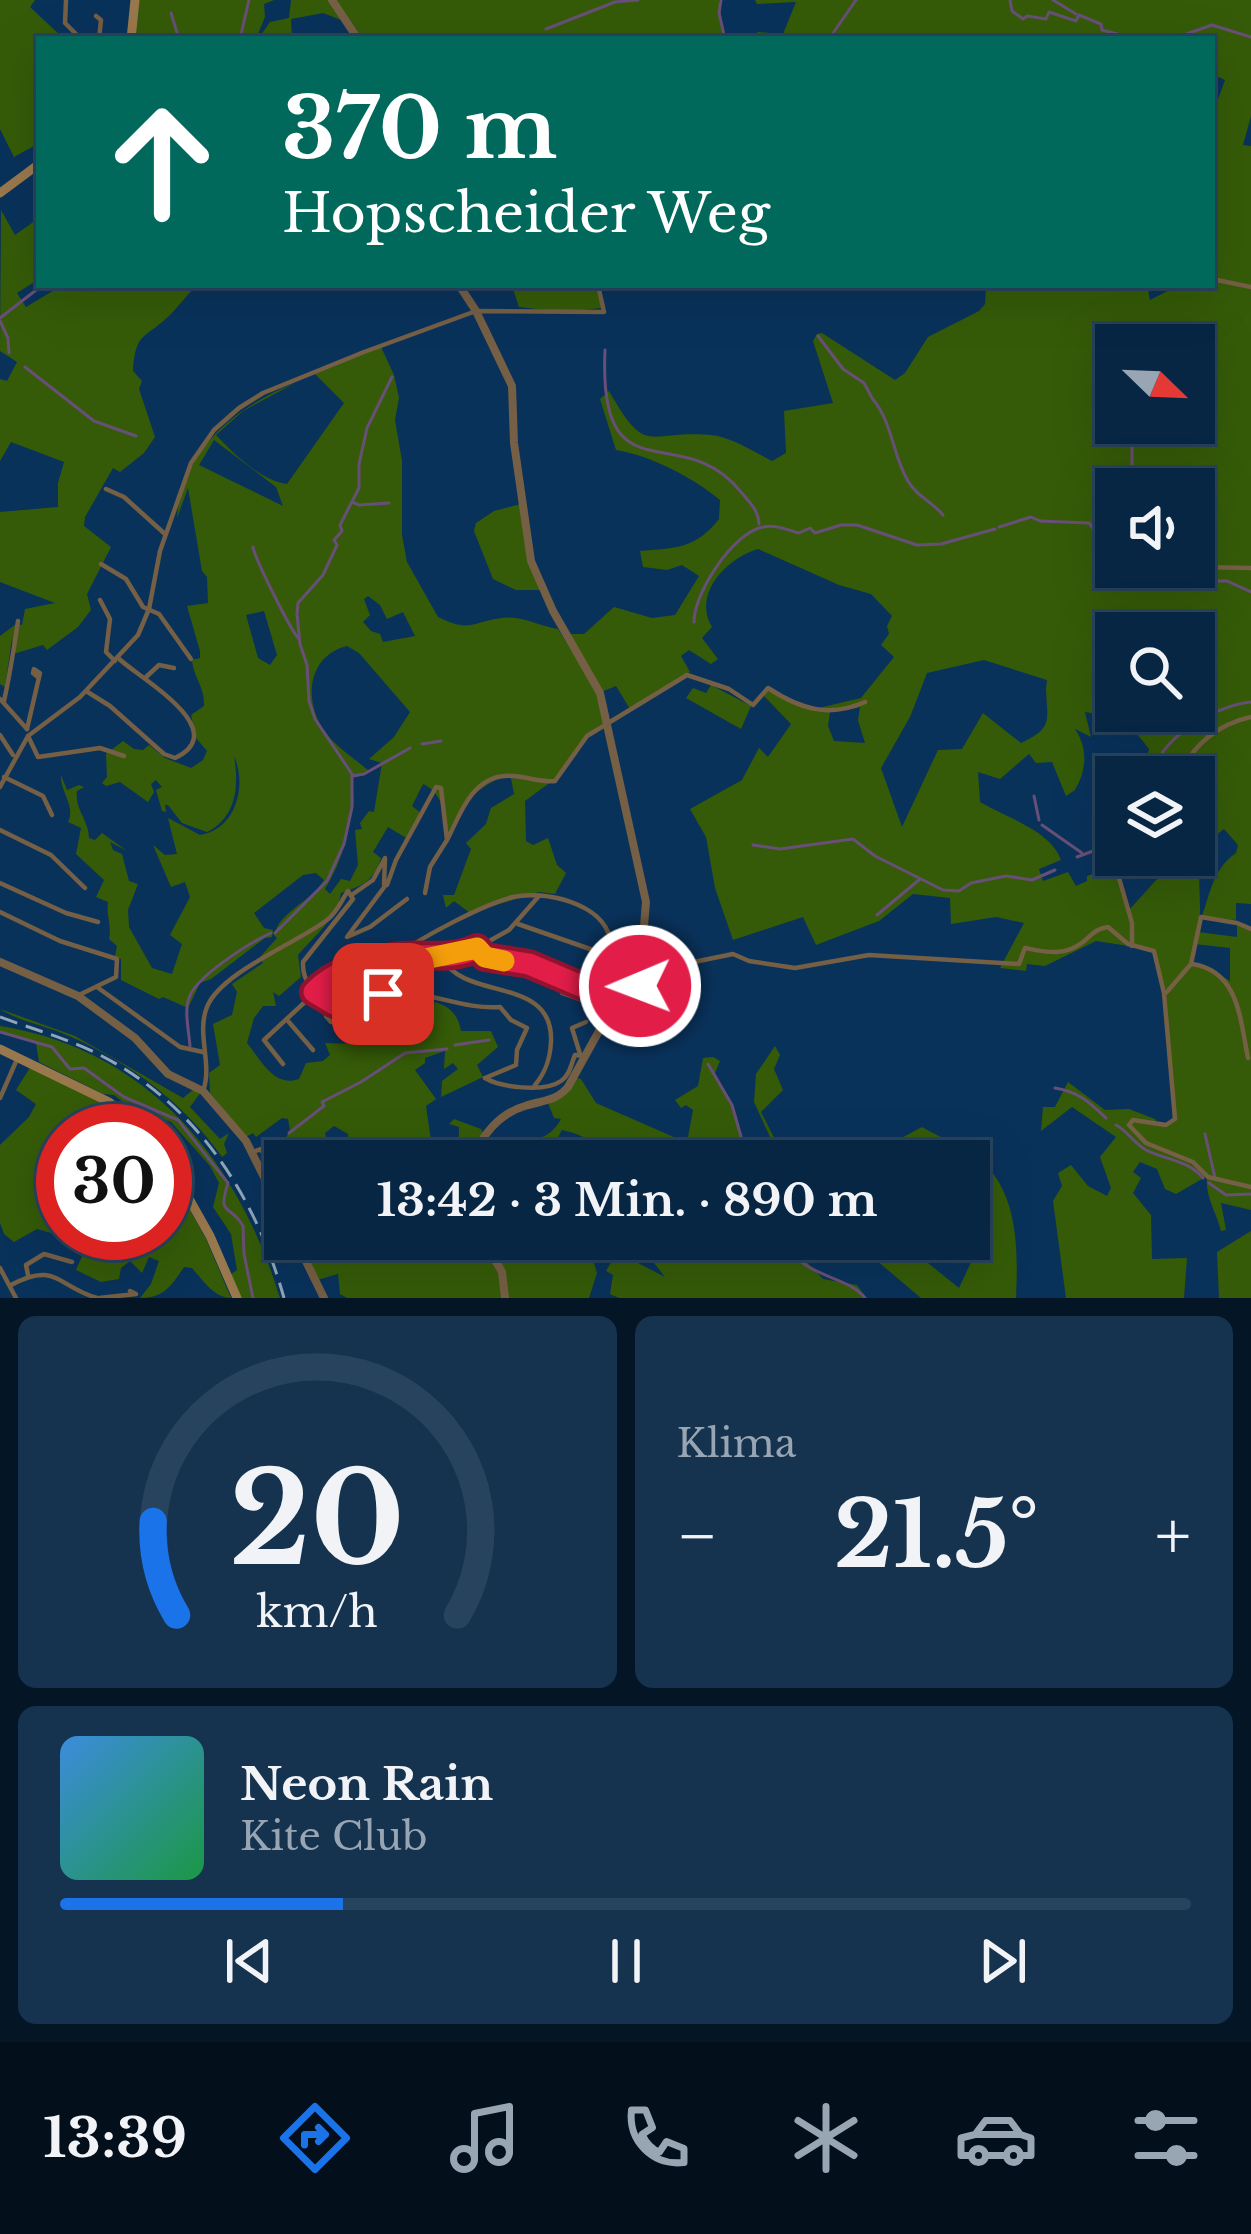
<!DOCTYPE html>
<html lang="de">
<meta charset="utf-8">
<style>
body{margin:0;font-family:"Libre Baskerville",serif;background:#15324f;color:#f1f3f6;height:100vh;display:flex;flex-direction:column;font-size:45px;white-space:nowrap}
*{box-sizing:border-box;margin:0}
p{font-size:39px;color:#98a5b2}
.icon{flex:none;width:66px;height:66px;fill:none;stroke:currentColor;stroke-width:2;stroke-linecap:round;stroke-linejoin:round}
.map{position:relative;height:1298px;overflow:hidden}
.details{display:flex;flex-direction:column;gap:18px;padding:18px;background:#041525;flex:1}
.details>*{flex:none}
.hud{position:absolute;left:36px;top:36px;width:1179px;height:252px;border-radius:0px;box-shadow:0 12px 48px #0002,0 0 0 3px #28435d;background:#00695c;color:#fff;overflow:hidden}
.needle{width:78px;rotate:113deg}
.fabs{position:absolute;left:1095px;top:324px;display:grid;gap:24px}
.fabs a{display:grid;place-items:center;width:120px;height:120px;border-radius:0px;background:#072644;box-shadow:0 12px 48px #0002,0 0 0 3px #28435d;font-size:60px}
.speed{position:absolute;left:36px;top:1104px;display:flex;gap:24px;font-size:60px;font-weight:700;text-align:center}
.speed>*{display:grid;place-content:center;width:156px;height:156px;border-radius:50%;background:#072644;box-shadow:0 12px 48px #0002,0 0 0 3px #28435d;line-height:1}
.speed .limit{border:18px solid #d22;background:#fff;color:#111}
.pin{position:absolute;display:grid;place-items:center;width:102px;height:102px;color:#fff;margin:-51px;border-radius:24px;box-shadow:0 6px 18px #0006}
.me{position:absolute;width:132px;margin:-66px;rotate:269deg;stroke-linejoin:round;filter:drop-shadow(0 0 9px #0008)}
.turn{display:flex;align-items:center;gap:42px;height:252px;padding:0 48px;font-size:54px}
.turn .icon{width:156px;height:156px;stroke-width:2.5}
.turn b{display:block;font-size:84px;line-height:102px}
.big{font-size:90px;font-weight:700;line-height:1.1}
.details .widget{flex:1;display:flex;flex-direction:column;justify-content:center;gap:18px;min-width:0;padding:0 42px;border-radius:18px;background:#15324f}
.details .dial{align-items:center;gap:0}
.dial svg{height:312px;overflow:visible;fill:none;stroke:#28435d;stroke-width:7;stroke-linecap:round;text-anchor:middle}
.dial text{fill:#f1f3f6;stroke:none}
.song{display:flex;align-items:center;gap:36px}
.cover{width:144px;height:144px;border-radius:18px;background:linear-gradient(135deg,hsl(210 70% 55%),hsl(140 70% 35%))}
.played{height:12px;border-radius:6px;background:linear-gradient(90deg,#1a73e8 25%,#28435d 25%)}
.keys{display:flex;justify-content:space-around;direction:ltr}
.heat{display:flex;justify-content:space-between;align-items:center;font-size:66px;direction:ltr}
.details .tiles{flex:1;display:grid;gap:18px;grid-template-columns:1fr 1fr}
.widget:last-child{grid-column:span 2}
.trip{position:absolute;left:264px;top:1140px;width:726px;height:120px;border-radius:0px;background:#072644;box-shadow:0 12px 48px #0002,0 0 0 3px #28435d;font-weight:700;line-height:120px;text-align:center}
.tabs{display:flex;height:192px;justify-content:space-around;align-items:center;background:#030f1b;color:#98a5b2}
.tabs .icon{width:84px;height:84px}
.tabs .active{color:#1a73e8}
.tabs b{font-size:54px;color:#f1f3f6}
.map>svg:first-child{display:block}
.green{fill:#355b08;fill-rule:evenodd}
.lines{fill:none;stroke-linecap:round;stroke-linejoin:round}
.stream{stroke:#684f77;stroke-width:3}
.minor{stroke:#755f45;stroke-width:4.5}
.tertiary{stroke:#755f45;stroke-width:8}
.secondary{stroke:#9a784d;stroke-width:9}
.rail{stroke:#91a5ba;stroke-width:3;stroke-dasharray:18 9;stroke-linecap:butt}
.route-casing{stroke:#92132f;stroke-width:30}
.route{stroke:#e11d48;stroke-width:21}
.slow{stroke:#f59e0b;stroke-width:21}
</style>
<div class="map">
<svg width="1251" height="1298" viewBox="0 0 1251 1298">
<rect width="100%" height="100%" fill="#09325b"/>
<g class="green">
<path d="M0 0H35L30 7 63 38 39 39V155L34 146 14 157 0 129Z"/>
<path d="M138 0H274L264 4 265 17 256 39H135Z"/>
<path d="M291 0H330L341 20 323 13 291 19 292 39H258L270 22 289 18Z"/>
<path d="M336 0H719L724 39H363Z"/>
<path d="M755 0H1251V116L1243 145 1251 146V286L1212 278V116L1225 80 1212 74V39H750L758 32 783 34 796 2 757 4Z"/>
<path d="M1 210 15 235 39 218V279L17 293 26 307 63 285H198C187 294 180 305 170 315 144 340 136 331 133 371L142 381 139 389 155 437 144 453 120 472 113 468 85 517 84 526 111 547 87 594 91 610 78 627 47 650 43 645 13 654 12 638 5 687 0 684V636L16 624 22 625 25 609 55 603 0 582V512L58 507V483L64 462 11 442 0 461V379L7 381 17 362 0 351Z"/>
<path d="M1212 280 1251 287V904L1236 903V920L1202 916C1211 891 1213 869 1236 853L1238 845 1224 829C1185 855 1206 893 1198 932L1237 937V923L1251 929V1210L1221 1203 1226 1230 1221 1231C1216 1211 1205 1197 1207 1176L1176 1194 1165 1189 1157 1169 1140 1162 1133 1172 1141 1178 1133 1193 1151 1215 1152 1259 1187 1258 1184 1298H1066L1053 1201 1062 1186 1058 1173 1071 1165 1088 1186 1107 1196 1111 1188 1100 1157 1116 1137 1072 1107 1041 1131 1043 1107H1055L1068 1082 1105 1110 1129 1109 1155 1119 1159 1126 1174 1122 1166 997 1172 989H1165L1155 950 1096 941 1045 966 1027 964 1026 971 1000 968 1024 923 996 917 951 924 950 898 913 894 879 921 816 945 803 917 733 940 715 888 706 837 690 809 742 780 759 748 768 757 791 724 763 695 770 690 810 710 861 698 894 657 881 645 889 634 887 626 892 616 871 594 839 585 758 549C727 558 692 594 712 627L702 638 718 659 711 664 689 650 681 656 690 672 630 709 616 686 601 692 568 634H584L614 607 652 618 675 615 699 576 682 565 667 570 643 567 640 551C675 548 696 549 719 519L720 500C692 477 652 456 616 450L600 399 609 391C647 458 646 430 710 435 730 436 754 452 772 461L786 453 784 411 833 403 813 341 817 334 822 333 895 380 905 373 928 337 979 311 985 304 986 285H1147L1150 300 1179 285H1212ZM1116 345H1194V423H1116ZM1116 489H1194V567H1116ZM1116 633H1194V711H1116ZM984 660 1047 680 1046 689 1074 727 1046 689C1047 720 1054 728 1021 743L983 713 962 749 938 750 902 827 881 768 910 717 927 673ZM860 707 858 720 865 743 834 741 828 726 830 712ZM1085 712C1119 718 1128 721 1149 749L1143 777H1194V855H1145L1142 867 1158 857V878L1129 910 1117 871 1107 869 1087 876V881L1076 886 1068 872 1043 881 1039 869 1061 860C1051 831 1007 818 980 802L978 772 1000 779 1029 754 1036 763 1052 762 1066 796 1075 790C1087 770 1088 748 1075 729L1091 737ZM1195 944 1230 948V981L1208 967 1190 965Z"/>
<path d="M505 285H597L602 308 563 312 519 307 513 289Z"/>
<path d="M381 347 394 375 399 398 395 420 402 461V535L407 562 438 617C471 633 471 622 502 618 522 615 538 626 558 629L599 695 604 723 586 735 560 775 525 801 526 841 533 845 548 838 557 865 566 873 555 894 539 892 470 913 454 901 446 908 443 895H454L471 849 466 843 486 824 491 808 514 794 511 778 524 779 508 774C475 789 462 802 447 835 445 815 443 793 423 784L412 806 422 814 408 839 388 827 373 852 381 858C374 882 361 886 341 893 337 919 315 935 298 955L301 977 279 996 273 992 276 1006H263L254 1018 247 1043C261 1060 274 1088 299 1079L306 1063 323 1061 330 1055 325 1043 392 1045 420 1040 424 1028 413 1017 401 1018V1030L391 1023 392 1017 377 1012 381 1008 395 1012 405 997 433 1006 435 1002C451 1007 458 1015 461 1031H491L498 1047 477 1065 483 1077 441 1097 442 1081 458 1069 453 1063 444 1069 445 1051 425 1058V1063L415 1070 436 1099 426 1106 434 1161H351L348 1134 334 1126 325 1133 331 1156 337 1153 341 1161H285V1165L283 1164 287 1157 281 1147 290 1130 288 1119 282 1118 256 1137 253 1133 246 1137 210 1093 209 1073 220 1065 213 1024 232 1015 237 992 232 984 263 963 260 957 277 938 274 935C281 910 310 903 324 880L316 873 303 875 254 913 264 928 273 930 272 937 265 938 211 979 200 983 188 1008 163 997 159 999 121 980V959L115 956 117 946 109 939C112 925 106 916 108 902L96 897 104 880 76 854 81 828 68 822C76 806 60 792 61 775L67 790 79 785 84 787 77 791C74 808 89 821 89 838L95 840 102 833 127 851 110 842 113 850 122 854 129 881 138 884 128 910 129 927 152 968 172 974 182 944 170 935 190 897 185 882 171 887 153 845 165 855 177 854 168 818 200 835C237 829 247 784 234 756 239 785 237 817 207 832L182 823 168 805H165L166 812 162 811 156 790 162 787 156 780 151 784 154 792 148 802 120 782 106 786 102 783 107 777 106 754 123 741 134 749 143 750 149 745 165 758 191 768 203 760 207 751 196 738 191 715 204 706C205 687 194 679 192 660L200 658V651L187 606 208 603 207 577 202 571 188 488 177 518C182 450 235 407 295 383L243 411 216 435C234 454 261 481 287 484L344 403 315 374ZM214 440 276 487 283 506 199 465ZM368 596 380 605 387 619 403 612 415 636 383 642 380 634 371 631 363 622 370 615 364 599ZM264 611 277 655 270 665 258 658 246 615ZM347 646 359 653 410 712 394 737 369 759 382 763 374 812 369 811 360 823 362 829 355 830 358 865 350 881 341 879 330 894 325 889C342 861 348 836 353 806 355 797 351 787 353 776L369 771C355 759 336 747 325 732 303 702 307 656 347 646Z"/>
<path d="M521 504 528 562 542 590H516L493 579 474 531 476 523 494 511Z"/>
<path d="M711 685 751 706 741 729 686 698 693 688 706 693Z"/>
<path d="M0 1009 75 1036 183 1098 194 1089 201 1092 190 1107 220 1139 229 1133 224 1144 227 1153 222 1157C184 1103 129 1062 69 1036 47 1026 18 1021 0 1009Z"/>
<path d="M0 1026C149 1050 238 1160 280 1298H240L231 1274 237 1270 231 1234 213 1207 219 1183 210 1166 171 1122 128 1106 114 1095 103 1094 39 1062 36 1043 0 1033Z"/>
<path d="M775 1046 780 1055 774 1069 783 1090 761 1112 786 1161H781L754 1102 756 1074Z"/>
<path d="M713 1057 720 1061 715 1073 732 1105 749 1161H609C598 1142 583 1135 562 1130L545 1161H458L459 1127 449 1124 454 1119 481 1129 486 1138C516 1134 543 1152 561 1119L554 1118 548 1103 577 1078 581 1079 596 1103 676 1138 685 1153 693 1110 686 1105 681 1108 675 1100 698 1086 703 1058Z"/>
<path d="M31 1066 114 1108 106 1131H63V1233H165V1164L206 1239 231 1298C214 1298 202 1279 192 1268L184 1267C171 1286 164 1298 140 1298L151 1284 159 1261 149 1257 142 1273 130 1261 121 1268 119 1279 101 1282 76 1270 86 1247 73 1239 37 1229 14 1242 4 1234 0 1223V1145L29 1117 36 1104 16 1090Z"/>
<path d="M922 1127C941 1138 965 1147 981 1161 1019 1193 1018 1253 1016 1298H921L851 1239H898L959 1288 978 1247 969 1235V1161H918L894 1142Z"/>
<path d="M1251 1231V1298H1219L1217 1252Z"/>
<path d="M300 1239H587L597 1273 589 1298H347L340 1294 338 1274 317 1280Z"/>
<path d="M649 1239H785L823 1279 857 1285 866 1298H619L610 1294 613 1275 606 1271 621 1245 638 1263 665 1277 647 1254Z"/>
</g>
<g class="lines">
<g class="stream">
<path d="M721 0 719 13 725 39"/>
<path d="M1010 0 1012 11 1023 19 1027 16 1046 19 1049 12 1076 21 1079 15 1101 24 1102 30 1136 39"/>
<path d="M1053 0 1076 14"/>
<path d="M171 13 179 39"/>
<path d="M546 29 615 2 638 0"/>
<path d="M240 39 249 0"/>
<path d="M829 39 856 0"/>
<path d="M1140 39 1168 35 1171 38"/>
<path d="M1172 39 1212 25 1251 37"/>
<path d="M0 318 40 287"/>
<path d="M0 321 8 338 9 353"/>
<path d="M818 336 843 369 864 383 871 396"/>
<path d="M605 350C598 502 682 417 741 492 750 503 758 509 759 524"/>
<path d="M25 367 94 421 136 436"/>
<path d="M872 398C893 423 892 454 908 481 917 497 932 501 943 515"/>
<path d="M1132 423V489"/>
<path d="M352 502 359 505 389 503"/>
<path d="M999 527 1031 517 1040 521 1089 523 1098 535 1116 544"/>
<path d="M253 547C255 559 291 631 299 639"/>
<path d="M1167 567 1185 580H1192"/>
<path d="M1199 581H1227L1251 592"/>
<path d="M694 622C694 592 734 532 763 527 777 524 786 530 799 533L810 528 815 533 841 525H857L917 545 941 544 995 529"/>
<path d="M422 744 441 741"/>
<path d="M353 776 364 774 410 748"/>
<path d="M1153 777C1155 741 1213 706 1251 702"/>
<path d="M1034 796 1039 820"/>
<path d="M1042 825 1082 853"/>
<path d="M753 845 780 849 853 839 875 856 943 890 959 891 971 883 1006 876 1032 880 1055 870"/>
<path d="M1077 857 1112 844 1116 839"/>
<path d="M877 915 920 879"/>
<path d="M275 933 327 881 344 844 352 807V774L315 719 309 701 307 665 300 644 297 614 298 603 323 575 337 545 334 540 342 531 340 525 359 488V464L367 428 392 377"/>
<path d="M0 1032 52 1047 70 1069 84 1068 124 1097 178 1120 228 1183C217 1218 230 1203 243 1226L244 1254 253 1298"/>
<path d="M455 1045 489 1040"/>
<path d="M190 1046C189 1032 184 1011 189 998 196 976 251 942 271 933"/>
<path d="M708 1064 732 1105 748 1161"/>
<path d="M1055 1088C1079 1092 1089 1102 1106 1118"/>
<path d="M1116 1125C1128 1131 1135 1145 1148 1151 1168 1160 1189 1161 1203 1178"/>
<path d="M289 1133 324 1106 322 1102 361 1082 405 1053 447 1049"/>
<path d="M1205 1134 1215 1178"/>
<path d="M1209 1183 1226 1195 1251 1194"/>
<path d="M783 1239C802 1279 846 1274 865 1298"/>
</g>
<g class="minor">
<path d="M66 0 65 23 81 39"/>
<path d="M96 16 101 20 99 39"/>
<path d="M1212 279 1251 287"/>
<path d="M106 489 124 497 165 534"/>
<path d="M101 564 126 579 143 607 159 614 191 659"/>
<path d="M1193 585 1202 567 1251 568"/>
<path d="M100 600 110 619 106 652 115 661"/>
<path d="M145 678 159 665 174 668"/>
<path d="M86 691 110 706 164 754 175 758C234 730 139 678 118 658"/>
<path d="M0 699 27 729"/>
<path d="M4 701C10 674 14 648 18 621"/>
<path d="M27 729 40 673 34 669 33 673 39 678"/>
<path d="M0 735 13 755"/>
<path d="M28 736 38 757 100 748 124 756"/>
<path d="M4 777 43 796 52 815"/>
<path d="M1179 777C1191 746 1218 724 1251 717"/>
<path d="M0 787 28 736 80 697 138 635 149 609 160 551 191 463 214 430 239 408 263 393 364 352 476 311 604 312 598 285"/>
<path d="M0 830 51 855 85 888"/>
<path d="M0 883 66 913 98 922"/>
<path d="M385 886 347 937 370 927 407 899"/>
<path d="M425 893 430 867 447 840"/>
<path d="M353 894 373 880 385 858 384 885H387L396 860 436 787 441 788 447 840C459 817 471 778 505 776 521 774 538 783 555 781L587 736 687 675 729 689 753 705 768 688C800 709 829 718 865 702"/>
<path d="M0 912 60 941 117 959 116 977 79 995"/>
<path d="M518 924 593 950 610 951"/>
<path d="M1132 946V923L1117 871 1136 866 1148 855"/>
<path d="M477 948 495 961 529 964 592 988 608 982 637 987 684 964 733 954 749 961 795 968 869 955 1019 964 1025 948C1046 952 1064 957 1083 942 1093 934 1095 929 1108 927L1128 944 1154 951 1164 993 1175 1119 1166 1125 1133 1120 1129 1125 1146 1143 1193 1162 1208 1177 1251 1187"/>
<path d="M395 956C423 937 481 905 513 897 544 890 603 903 610 939 612 953 604 973 601 984"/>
<path d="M442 958C465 1002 554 975 551 1042 550 1059 546 1072 535 1085"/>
<path d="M1192 964C1239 971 1240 1019 1248 1058"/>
<path d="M567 981 562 993 582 1000"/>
<path d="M97 987 180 1047 203 1052"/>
<path d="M1166 993 1191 964 1201 917 1237 923 1251 929"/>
<path d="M328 1003 326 1016 331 1022 368 1024 390 1030"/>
<path d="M288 1021 313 1050"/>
<path d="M580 1054 572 1028 586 1022"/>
<path d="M283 1064 264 1040 334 975 395 956 434 959 468 953 509 930 539 896"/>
<path d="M485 1078C500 1087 544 1093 561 1081 570 1075 571 1064 575 1055L584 1056"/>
<path d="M203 1091C213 1064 196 1034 207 1007 221 972 297 943 327 920 338 911 341 901 348 891L353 899 303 962C302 981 315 999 334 1003 359 996 386 991 413 994 444 997 466 1009 500 1007L511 1020 527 1028 517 1050 516 1065 485 1078"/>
<path d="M0 1098 18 1057"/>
<path d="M260 1150 277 1159"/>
<path d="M253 1152 279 1142"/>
<path d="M0 1268 16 1298"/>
<path d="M28 1275 26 1265 44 1254 72 1262"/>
<path d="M11 1285C56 1261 57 1286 97 1298"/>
<path d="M99 1298 136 1294 130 1291"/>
</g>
<g class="tertiary">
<path d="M332 0 358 39"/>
<path d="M459 285 476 311 512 386 514 443 531 561 553 611 600 693 646 902 644 926 630 975 568 1087C555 1102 543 1100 525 1106 500 1113 479 1137 473 1161"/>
<path d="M0 962 78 996 135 1038 168 1074 203 1091 246 1141 285 1219"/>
<path d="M295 1239 324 1298"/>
<path d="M483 1239 502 1272 505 1298"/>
</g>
<g class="secondary">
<path d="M131 39 135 0"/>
<path d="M0 193 39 164"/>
<path d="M0 1049 109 1102 146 1131"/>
<path d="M165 1156 210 1236 237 1298"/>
</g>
<path class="rail" d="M0 1017C33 1029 65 1038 96 1053 195 1102 255 1194 284 1298"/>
</g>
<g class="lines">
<g class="route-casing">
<path id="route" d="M383 994 334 1004 314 992C333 972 365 961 392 957 421 952 448 962 477 948L485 957 529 964 581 986 592 988 608 982 640 986"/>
</g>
<use href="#route" class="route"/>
<path class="slow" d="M425 959 477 948 485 957 504 961"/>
</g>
</svg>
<div class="fabs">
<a><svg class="needle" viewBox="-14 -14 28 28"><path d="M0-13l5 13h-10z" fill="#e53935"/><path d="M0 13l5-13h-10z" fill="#98a5b2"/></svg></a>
<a><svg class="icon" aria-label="sound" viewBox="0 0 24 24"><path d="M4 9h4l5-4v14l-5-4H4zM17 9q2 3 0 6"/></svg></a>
<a><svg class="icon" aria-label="search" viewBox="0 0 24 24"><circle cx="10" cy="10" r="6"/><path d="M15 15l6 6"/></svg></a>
<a><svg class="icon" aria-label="layers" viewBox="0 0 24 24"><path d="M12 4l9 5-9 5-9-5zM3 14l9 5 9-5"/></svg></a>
</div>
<div class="speed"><div class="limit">30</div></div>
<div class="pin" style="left:383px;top:994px;background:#d93025"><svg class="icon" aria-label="arrive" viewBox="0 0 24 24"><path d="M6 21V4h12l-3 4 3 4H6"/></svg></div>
<svg class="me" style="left:640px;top:986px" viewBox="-20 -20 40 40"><circle r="17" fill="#e11d48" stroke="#fff" stroke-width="3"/><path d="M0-11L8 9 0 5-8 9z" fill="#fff"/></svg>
<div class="trip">13:42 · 3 Min. · 890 m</div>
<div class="hud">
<div class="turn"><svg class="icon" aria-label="ahead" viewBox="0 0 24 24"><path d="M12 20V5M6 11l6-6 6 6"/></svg><div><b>370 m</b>Hopscheider Weg</div></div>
</div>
</div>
<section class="details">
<div class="tiles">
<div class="widget dial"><svg viewBox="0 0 100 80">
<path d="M14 69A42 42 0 1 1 86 69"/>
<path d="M14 69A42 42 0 0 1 8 45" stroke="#1a73e8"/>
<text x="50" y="56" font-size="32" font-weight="700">20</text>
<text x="50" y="72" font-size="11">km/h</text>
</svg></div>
<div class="widget"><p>Klima</p>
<div class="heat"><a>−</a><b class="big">21.5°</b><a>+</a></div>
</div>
<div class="widget">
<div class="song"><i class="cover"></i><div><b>Neon Rain</b><p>Kite Club</p></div></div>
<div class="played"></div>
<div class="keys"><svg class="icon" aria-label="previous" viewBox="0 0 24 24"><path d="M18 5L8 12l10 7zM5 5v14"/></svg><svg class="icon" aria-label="pause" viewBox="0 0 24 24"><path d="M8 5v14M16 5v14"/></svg><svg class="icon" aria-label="next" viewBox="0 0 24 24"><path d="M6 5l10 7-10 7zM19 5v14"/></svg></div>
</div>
</div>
</section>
<nav class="tabs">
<b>13:39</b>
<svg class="icon active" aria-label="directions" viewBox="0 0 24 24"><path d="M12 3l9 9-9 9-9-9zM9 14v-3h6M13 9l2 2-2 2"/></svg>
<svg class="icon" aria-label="music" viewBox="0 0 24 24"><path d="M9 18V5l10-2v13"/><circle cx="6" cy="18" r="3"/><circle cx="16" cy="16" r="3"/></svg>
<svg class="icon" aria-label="phone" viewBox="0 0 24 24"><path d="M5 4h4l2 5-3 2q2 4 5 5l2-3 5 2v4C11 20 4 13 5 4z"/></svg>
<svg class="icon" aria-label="climate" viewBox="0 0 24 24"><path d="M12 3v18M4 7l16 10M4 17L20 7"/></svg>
<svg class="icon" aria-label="car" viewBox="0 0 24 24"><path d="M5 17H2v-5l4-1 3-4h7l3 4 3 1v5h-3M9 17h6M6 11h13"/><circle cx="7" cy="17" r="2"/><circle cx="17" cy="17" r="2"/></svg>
<svg class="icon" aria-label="filters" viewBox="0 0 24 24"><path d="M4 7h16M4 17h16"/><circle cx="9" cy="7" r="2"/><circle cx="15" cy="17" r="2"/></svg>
</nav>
